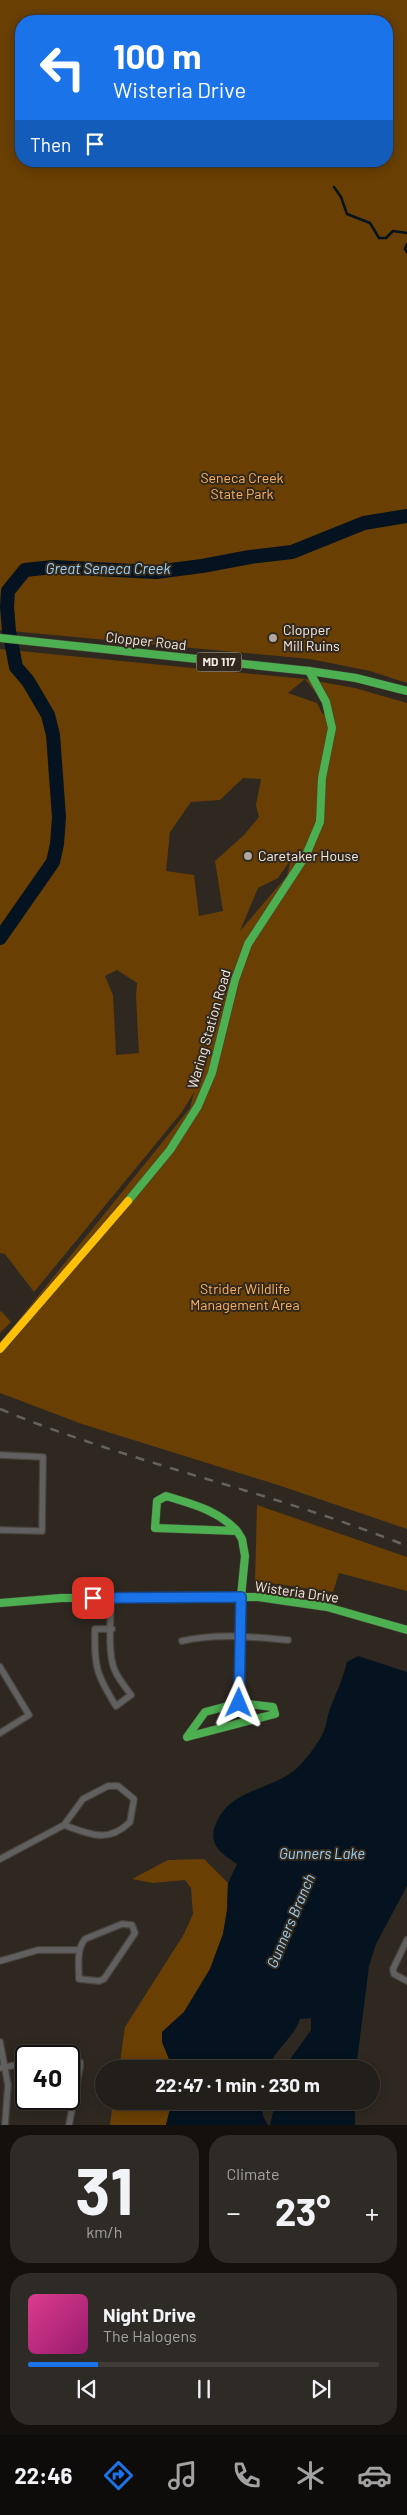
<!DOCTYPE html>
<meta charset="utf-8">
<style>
body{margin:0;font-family:Barlow,sans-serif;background:#2e2b26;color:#f1f3f6;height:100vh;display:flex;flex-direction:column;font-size:19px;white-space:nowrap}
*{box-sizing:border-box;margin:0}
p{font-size:16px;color:#a2a2a2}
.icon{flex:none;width:28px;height:28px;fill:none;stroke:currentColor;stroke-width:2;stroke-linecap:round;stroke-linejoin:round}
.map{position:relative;height:2125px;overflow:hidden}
.details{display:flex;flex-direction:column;gap:10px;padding:10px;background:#13100e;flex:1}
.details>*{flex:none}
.top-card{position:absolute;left:15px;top:15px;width:378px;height:152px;border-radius:20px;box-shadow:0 2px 12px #0003,0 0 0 1px #3f3c38;background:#1a73e8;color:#fff;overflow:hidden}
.speed{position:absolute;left:15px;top:2045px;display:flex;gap:10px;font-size:25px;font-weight:700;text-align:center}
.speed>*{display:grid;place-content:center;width:65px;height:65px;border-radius:50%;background:#221e19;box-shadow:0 2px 12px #0003,0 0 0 1px #3f3c38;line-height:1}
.speed .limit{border:2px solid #111;border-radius:8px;background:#fff;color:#111}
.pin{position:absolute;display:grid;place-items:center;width:42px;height:42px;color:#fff;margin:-21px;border-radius:10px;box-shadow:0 2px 8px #0006}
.me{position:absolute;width:55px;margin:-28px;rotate:1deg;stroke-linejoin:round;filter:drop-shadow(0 0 4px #0008)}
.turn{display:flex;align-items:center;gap:18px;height:105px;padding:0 15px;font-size:22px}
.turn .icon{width:65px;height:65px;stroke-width:2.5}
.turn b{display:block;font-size:35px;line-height:42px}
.then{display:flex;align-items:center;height:48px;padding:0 15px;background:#0003;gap:10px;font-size:19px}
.big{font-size:38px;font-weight:700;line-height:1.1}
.details .widget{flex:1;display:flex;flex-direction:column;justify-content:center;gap:8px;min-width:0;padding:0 18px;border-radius:20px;background:#2e2b26}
.details .dial{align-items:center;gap:0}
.dial b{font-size:65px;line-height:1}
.song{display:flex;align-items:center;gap:15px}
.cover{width:60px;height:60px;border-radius:8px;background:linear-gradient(135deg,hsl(330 70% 55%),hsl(320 70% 35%))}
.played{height:5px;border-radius:2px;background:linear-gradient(90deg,#1a73e8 20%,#3f3c38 20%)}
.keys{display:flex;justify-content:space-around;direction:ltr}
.heat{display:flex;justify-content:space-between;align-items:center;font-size:28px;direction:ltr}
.details .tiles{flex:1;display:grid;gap:10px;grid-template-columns:1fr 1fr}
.widget:last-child{grid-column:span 2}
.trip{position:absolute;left:95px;top:2060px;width:285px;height:50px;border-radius:25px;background:#221e19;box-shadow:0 2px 12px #0003,0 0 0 1px #3f3c38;font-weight:700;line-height:50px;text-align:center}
.menu{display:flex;height:80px;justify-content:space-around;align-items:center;background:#0e0c0a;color:#a2a2a2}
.menu .icon{width:35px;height:35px}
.menu .selected{color:#1a73e8}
.menu b{font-size:22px;color:#f1f3f6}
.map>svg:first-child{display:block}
.green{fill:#693f04;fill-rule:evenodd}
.water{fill:#04131f}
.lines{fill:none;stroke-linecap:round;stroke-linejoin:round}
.stream{stroke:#04131f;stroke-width:2.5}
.river{stroke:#04131f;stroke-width:14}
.street-casing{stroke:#49433d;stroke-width:8}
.fast-casing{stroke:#49433d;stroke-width:9}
.slow-casing{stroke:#49433d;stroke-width:9}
.street{stroke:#616060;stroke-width:5.5}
.fast{stroke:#4caf50;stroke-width:8}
.slow{stroke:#ffc107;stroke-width:8}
.rail{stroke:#64635f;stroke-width:2.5;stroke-dasharray:9 9;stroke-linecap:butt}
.route-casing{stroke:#114b97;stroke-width:12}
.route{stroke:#1a73e8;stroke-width:9}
.poi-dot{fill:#afa7a0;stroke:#33281c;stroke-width:2}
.labels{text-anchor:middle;stroke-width:4;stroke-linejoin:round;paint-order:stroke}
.shield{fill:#33281c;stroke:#bab1a9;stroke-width:1}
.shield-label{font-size:12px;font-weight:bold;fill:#f4ece5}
.park-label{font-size:14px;fill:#feb361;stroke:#33281c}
.poi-label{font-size:14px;fill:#f4ece5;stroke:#33281c;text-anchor:start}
.street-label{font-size:14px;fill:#f4ece5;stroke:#33281c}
.water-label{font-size:15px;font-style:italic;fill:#9ad1f8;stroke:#33281c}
</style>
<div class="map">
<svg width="407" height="2125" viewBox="0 0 407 2125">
<rect width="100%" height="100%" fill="#2e2821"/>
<g class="green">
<path d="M0 0H407V683L370 671 310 659 0 630ZM386 21V161H21V21Z"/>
<path d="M0 649 305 679 355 688 407 703V1529L278 1485 82 1424 0 1393V1343L190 1108 194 1092 182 1112 34 1292 5 1254 0 1253ZM305 679 326 706 323 715 317 703 288 693ZM243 778 261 779 256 805 259 817 244 835 215 861 223 911 199 916 194 875 166 871 170 832 191 802 220 800ZM291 859 287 876 240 931 258 888 278 878ZM117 970 137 983 136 996 139 1053 116 1055 113 995 105 976Z"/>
<path d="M1 1311 11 1322 0 1333V1312Z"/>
<path d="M257 1505 407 1557V1591L339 1573 333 1592 255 1581Z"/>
<path d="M204 1859 228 1883 227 1910 223 1934 210 1969 184 2012 162 2032V2042L173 2069H119L125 2027 184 1934 193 1914 191 1888 185 1880 153 1883 132 1879 168 1860Z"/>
<path d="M113 2101H172L166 2125H110Z"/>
</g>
<g class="water">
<path d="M358 1656 407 1672V1886L376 1944 369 1966 356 2069H283L311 2030V2018L300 2019C294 2037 275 2050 267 2069H173L162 2042V2032L184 2012 210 1969 223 1934 227 1910 228 1883 237 1864C223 1854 208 1846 215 1826 230 1785 277 1792 302 1763 310 1754 319 1742 324 1731 327 1724 327 1716 330 1709 336 1693 343 1679 347 1662Z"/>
<path d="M172 2101H262L263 2116 268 2125H166Z"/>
<path d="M272 2101H355V2125H270L273 2112Z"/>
</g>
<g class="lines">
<g class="stream">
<path d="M334 187 341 197 347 214 370 223 379 238H386L393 231 407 233"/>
<path d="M407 244 405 249 407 252"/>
</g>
<path class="river" d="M0 938 53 862 57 844 59 817 53 735 48 715 28 681 16 667 9 631 7 607 8 591 25 570 53 567 156 572 202 566 250 557 292 552 364 523 407 516"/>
<g class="street-casing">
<g id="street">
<path d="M0 1455 43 1457 42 1531 0 1530"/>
<path d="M111 1598C111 1618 108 1642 112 1661 114 1674 124 1685 131 1695L116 1706C96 1674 94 1666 95 1629H112"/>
<path d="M182 1641C218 1633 252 1637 288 1640"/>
<path d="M0 1667 29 1715 0 1733"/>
<path d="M0 1859 64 1825 83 1799 108 1786H118L134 1799 130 1822C108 1844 89 1834 64 1825"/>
<path d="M122 1924 132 1925 135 1933 104 1979 99 1981 79 1979C79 1967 76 1950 85 1939Z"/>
<path d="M407 1940 393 1969 394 1974 407 1981"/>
<path d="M0 1961 38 1950H79"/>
<path d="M0 2042 8 2085 5 2125"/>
<path d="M69 2060 80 2062V2067L69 2125"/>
<path d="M0 2068 26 2063"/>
</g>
</g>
<g class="fast-casing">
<g id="fast">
<path d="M0 638 309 671 356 678 407 691"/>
<path d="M128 1201 170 1150 198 1106 212 1073 235 980 248 944 306 855 320 822 322 778 332 728 326 702 309 671"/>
<path d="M237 1531C218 1510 192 1504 166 1496L157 1501 155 1528 237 1531 242 1539 245 1556 241 1597 239 1703 273 1707 275 1714 187 1737 205 1712 239 1703"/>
<path d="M0 1603 61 1598 258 1597 327 1607 407 1630"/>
</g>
</g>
<g class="slow-casing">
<path id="slow" d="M0 1349 128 1201"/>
</g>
<use href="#street" class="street"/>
<use href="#fast" class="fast"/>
<use href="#slow" class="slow"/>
<path class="rail" d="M0 1409C132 1464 274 1492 407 1546"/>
</g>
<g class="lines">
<g class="route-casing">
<path id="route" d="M93 1598 241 1597 239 1703"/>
</g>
<use href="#route" class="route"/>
</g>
<g class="poi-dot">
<circle cx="273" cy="638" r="5"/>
<circle cx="248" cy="856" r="5"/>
</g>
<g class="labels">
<rect class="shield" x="196.5" y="652.5" width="45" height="19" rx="4"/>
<g class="shield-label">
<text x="219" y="666">MD 117</text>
</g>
<g class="park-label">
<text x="242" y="483">Seneca Creek<tspan x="242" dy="16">State Park</tspan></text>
<text x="245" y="1294">Strider Wildlife<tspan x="245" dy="16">Management Area</tspan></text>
</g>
<g class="poi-label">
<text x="283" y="635">Clopper<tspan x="283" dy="16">Mill Ruins</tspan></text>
<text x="258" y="861">Caretaker House</text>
</g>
<g class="street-label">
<text transform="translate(146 641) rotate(6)" y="5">Clopper Road</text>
<text transform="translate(209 1029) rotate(-74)" y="5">Waring Station Road</text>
<text transform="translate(297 1592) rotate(8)" y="5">Wisteria Drive</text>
</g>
<g class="water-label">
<text x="108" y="574">Great Seneca Creek</text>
<text x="322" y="1859">Gunners Lake</text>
<text transform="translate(291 1921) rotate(-67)" y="5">Gunners Branch</text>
</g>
</g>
</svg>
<div class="speed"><div class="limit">40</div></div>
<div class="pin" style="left:93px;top:1598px;background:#d93025"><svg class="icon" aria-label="arrive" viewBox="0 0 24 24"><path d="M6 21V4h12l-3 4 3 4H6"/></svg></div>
<svg class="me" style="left:239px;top:1703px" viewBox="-20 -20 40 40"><path d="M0-17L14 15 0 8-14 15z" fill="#1a73e8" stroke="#fff" stroke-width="4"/></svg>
<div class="trip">22:47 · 1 min · 230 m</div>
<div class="top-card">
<div class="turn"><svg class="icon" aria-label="left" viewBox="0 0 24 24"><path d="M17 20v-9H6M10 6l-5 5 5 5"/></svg><div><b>100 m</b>Wisteria Drive</div></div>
<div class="then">Then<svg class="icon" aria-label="arrive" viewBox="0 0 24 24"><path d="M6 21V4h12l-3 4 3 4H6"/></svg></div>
</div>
</div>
<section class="details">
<div class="tiles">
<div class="widget dial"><b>31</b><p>km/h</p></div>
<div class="widget"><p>Climate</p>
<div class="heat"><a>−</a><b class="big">23°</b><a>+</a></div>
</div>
<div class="widget">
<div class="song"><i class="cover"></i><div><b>Night Drive</b><p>The Halogens</p></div></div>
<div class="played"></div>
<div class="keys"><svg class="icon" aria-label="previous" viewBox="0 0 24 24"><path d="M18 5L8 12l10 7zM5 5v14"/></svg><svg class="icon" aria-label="pause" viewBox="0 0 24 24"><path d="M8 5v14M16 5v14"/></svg><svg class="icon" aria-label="next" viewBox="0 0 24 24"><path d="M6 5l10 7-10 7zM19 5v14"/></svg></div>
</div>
</div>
</section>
<nav class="menu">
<b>22:46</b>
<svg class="icon selected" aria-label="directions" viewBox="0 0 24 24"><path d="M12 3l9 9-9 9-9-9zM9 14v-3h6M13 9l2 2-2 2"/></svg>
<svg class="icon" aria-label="music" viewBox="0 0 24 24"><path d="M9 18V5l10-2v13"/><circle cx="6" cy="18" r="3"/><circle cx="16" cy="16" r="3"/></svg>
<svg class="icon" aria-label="phone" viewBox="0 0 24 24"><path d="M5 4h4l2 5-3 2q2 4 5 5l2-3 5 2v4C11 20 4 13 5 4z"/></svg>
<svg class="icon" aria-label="climate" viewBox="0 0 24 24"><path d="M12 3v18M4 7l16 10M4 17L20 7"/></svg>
<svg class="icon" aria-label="car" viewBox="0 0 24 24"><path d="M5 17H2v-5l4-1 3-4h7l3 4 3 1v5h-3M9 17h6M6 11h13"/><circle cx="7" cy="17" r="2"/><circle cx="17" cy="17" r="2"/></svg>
</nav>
